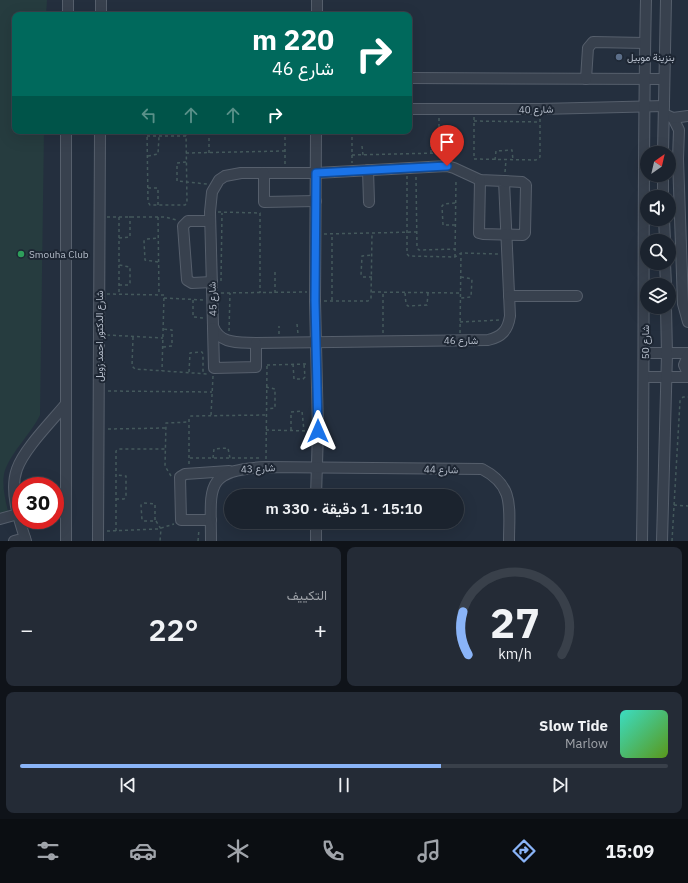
<!DOCTYPE html>
<html lang="ar">
<meta charset="utf-8">
<style>
body{margin:0;font-family:"IBM Plex Sans",Vazirmatn,sans-serif;background:#242b36;color:#f1f3f6;direction:rtl;height:100vh;display:flex;flex-direction:column;font-size:15px;white-space:nowrap}
*{box-sizing:border-box;margin:0}
p{font-size:13px;color:#a0a4aa}
.icon{flex:none;width:22px;height:22px;fill:none;stroke:currentColor;stroke-width:2;stroke-linecap:round;stroke-linejoin:round}
.map{position:relative;height:541px;overflow:hidden;direction:ltr}
.side{display:flex;flex-direction:column;gap:6px;padding:6px;background:#0f1319;flex:1}
.side>*{flex:none}
.guide{position:absolute;left:12px;top:12px;width:400px;height:122px;border-radius:8px;box-shadow:0 4px 16px #0002,0 0 0 1px #39404a;direction:rtl;background:#00695c;color:#fff;overflow:hidden}
.needle{width:26px;rotate:34deg}
.controls{position:absolute;left:640px;top:146px;display:grid;gap:8px}
.controls a{display:grid;place-items:center;width:36px;height:36px;border-radius:50%;background:#1b232e;box-shadow:0 4px 16px #0002,0 0 0 1px #39404a;font-size:20px}
.speed{position:absolute;left:12px;top:477px;display:flex;gap:8px;font-size:20px;font-weight:700;text-align:center}
.speed>*{display:grid;place-content:center;width:52px;height:52px;border-radius:50%;background:#1b232e;box-shadow:0 4px 16px #0002,0 0 0 1px #39404a;line-height:1}
.speed .limit{border:6px solid #d22;background:#fff;color:#111}
.pin{position:absolute;display:grid;place-items:center;width:34px;height:34px;color:#fff;margin:-41px -17px;border-radius:50% 50% 50% 0;rotate:-45deg;box-shadow:0 0 4px #0007}
.pin .icon{rotate:45deg}
.me{position:absolute;width:44px;margin:-22px;rotate:0deg;stroke-linejoin:round;filter:drop-shadow(0 0 3px #0008)}
.turn{display:flex;align-items:center;gap:14px;height:84px;padding:0 12px;font-size:18px}
.turn .icon{width:52px;height:52px;stroke-width:2.5}
.turn b{display:block;font-size:28px;line-height:34px}
.lanes{display:flex;align-items:center;height:38px;padding:0 12px;background:#0003;justify-content:center;gap:20px;direction:ltr}
.lanes .off{opacity:.35}
.big{font-size:30px;font-weight:600;line-height:1.1}
.side .card{flex:1;display:flex;flex-direction:column;justify-content:center;gap:6px;min-width:0;padding:0 14px;border-radius:8px;background:#242b36}
.side .dial{align-items:center;gap:0}
.dial svg{height:104px;overflow:visible;fill:none;stroke:#39404a;stroke-width:7;stroke-linecap:round;text-anchor:middle}
.dial text{fill:#f1f3f6;stroke:none}
.song{display:flex;align-items:center;gap:12px}
.cover{width:48px;height:48px;border-radius:6px;background:linear-gradient(135deg,hsl(170 70% 55%),hsl(90 70% 35%))}
.played{height:4px;border-radius:2px;background:linear-gradient(90deg,#8ab4f8 65%,#39404a 65%)}
.keys{display:flex;justify-content:space-around;direction:ltr}
.heat{display:flex;justify-content:space-between;align-items:center;font-size:22px;direction:ltr}
.side .tiles{flex:1;display:grid;gap:6px;grid-template-columns:1fr 1fr}
.card:last-child{grid-column:span 2}
.trip{position:absolute;left:224px;top:489px;width:240px;height:40px;border-radius:20px;background:#1b232e;box-shadow:0 4px 16px #0002,0 0 0 1px #39404a;font-weight:600;line-height:40px;text-align:center;direction:rtl}
.tabs{display:flex;height:64px;justify-content:space-around;align-items:center;background:#0b0e12;color:#a0a4aa}
.tabs .icon{width:28px;height:28px}
.tabs .active{color:#8ab4f8}
.tabs b{font-size:18px;color:#f1f3f6}
.map>svg:first-child{display:block}
.green{fill:#263c3f}
.lines{fill:none;stroke-linecap:round;stroke-linejoin:round}
.minor-casing{stroke:#565f6c;stroke-width:12}
.path{stroke:#44595c;stroke-width:1.5;stroke-dasharray:3 3;stroke-linecap:butt}
.minor{stroke:#38414e;stroke-width:10}
.route-casing{stroke:#114b97;stroke-width:10}
.route{stroke:#1a73e8;stroke-width:7}
.service-dot{fill:#5c6f8a;stroke:#1d2633;stroke-width:1.5}
.leisure-dot{fill:#2e9e5b;stroke:#1d2633;stroke-width:1.5}
.labels{text-anchor:middle;stroke-width:4;stroke-linejoin:round;paint-order:stroke}
.poi-label{font-size:10px;fill:#b4bcc9;stroke:#1d2633;text-anchor:start}
.street-label{font-size:10px;fill:#b4bcc9;stroke:#1d2633}
</style>
<div class="map">
<svg width="688" height="541" viewBox="0 0 688 541">
<rect width="100%" height="100%" fill="#242f3e"/>
<path class="green" d="M0 0H47L46 15H15V131H44L40 415C31 434 9 454 4 474 2 485 5 499 8 511L0 513Z"/>
<g class="lines">
<g class="minor-casing">
<g id="minor">
<path d="M101 0V15"/>
<path d="M68 15V0"/>
<path d="M317 15V0"/>
<path d="M409 78 663 79"/>
<path d="M586 79 588 48 593 42 645 43"/>
<path d="M409 109H540L664 106"/>
<path d="M664 114 673 118 679 130 678 159 683 304 688 322"/>
<path d="M673 118 688 116"/>
<path d="M316 131 315 301 318 431 316 496"/>
<path d="M663 153 666 0"/>
<path d="M447 166 454 168 480 180 504 181 510 316C508 330 502 337 488 340L256 343C239 342 220 345 213 326L210 212 212 192 219 180 225 176 241 173H316Z"/>
<path d="M368 170 369 202"/>
<path d="M264 173V202L316 201"/>
<path d="M663 175V197"/>
<path d="M480 180 479 233 483 234 523 235 525 233 526 185 522 182 504 181"/>
<path d="M664 219 665 241"/>
<path d="M210 221H188L183 226 187 280 192 283 212 282"/>
<path d="M665 263 666 285"/>
<path d="M509 296H577"/>
<path d="M213 328 214 368 256 367V343"/>
<path d="M645 353H688"/>
<path d="M688 355 684 365 688 374"/>
<path d="M645 377H688"/>
<path d="M0 519 18 514"/>
<path d="M211 520H181L180 477 185 474 229 471"/>
<path d="M14 541 25 538"/>
<path d="M26 541C19 520 9 491 17 469 24 449 51 422 65 405"/>
<path d="M66 541V131"/>
<path d="M98 541 100 131"/>
<path d="M211 541C211 487 203 470 266 467L482 469C515 486 509 508 509 541"/>
<path d="M316 541V522"/>
<path d="M642 541C645 361 642 180 646 0"/>
<path d="M662 541 667 354 666 307"/>
</g>
</g>
<g class="path">
<path d="M474 117V159L536 160 540 157V117"/>
<path d="M474 121 540 122"/>
<path d="M409 125 410 117"/>
<path d="M147 131 148 202 150 205H185L187 203 186 131"/>
<path d="M352 131V163"/>
<path d="M147 136H186"/>
<path d="M431 144V153"/>
<path d="M362 146 363 155"/>
<path d="M186 153 285 151"/>
<path d="M209 153V131"/>
<path d="M352 155 439 153"/>
<path d="M148 156 158 154 159 136"/>
<path d="M439 157V117"/>
<path d="M495 160 496 151 512 150 513 160"/>
<path d="M186 162 177 163V181L207 184"/>
<path d="M285 164V131"/>
<path d="M505 172 506 160"/>
<path d="M407 176V254L409 256 455 257 461 253 499 254"/>
<path d="M416 177 417 248 419 250 455 249"/>
<path d="M148 188H158V205"/>
<path d="M218 212 260 213V293"/>
<path d="M107 217H165L177 220"/>
<path d="M119 217V294"/>
<path d="M158 217 159 294"/>
<path d="M455 225H443L442 206 444 204 456 203"/>
<path d="M324 234 416 232"/>
<path d="M119 238 130 237V216"/>
<path d="M455 257 456 179"/>
<path d="M158 262 145 260 144 241 146 239 159 238"/>
<path d="M372 277H363L361 275 362 256 372 255"/>
<path d="M461 277 472 279 471 297 461 298"/>
<path d="M221 281 222 213"/>
<path d="M119 285H129L130 283V267L119 265"/>
<path d="M372 292 461 293"/>
<path d="M221 293 307 292"/>
<path d="M275 293V271"/>
<path d="M405 293 406 304 408 306 427 305 428 293"/>
<path d="M107 294 164 295 162 371"/>
<path d="M164 298 204 300"/>
<path d="M193 300V317L204 318"/>
<path d="M332 300V234"/>
<path d="M324 301H368L371 299 372 233"/>
<path d="M460 322 500 320"/>
<path d="M297 324 298 334"/>
<path d="M229 331 230 293"/>
<path d="M383 333V292"/>
<path d="M460 333 461 253"/>
<path d="M279 334V326"/>
<path d="M107 335 163 338"/>
<path d="M133 337 132 366 135 369 208 374"/>
<path d="M163 347 172 346V330L163 329"/>
<path d="M293 364 294 379H303L305 377 304 364"/>
<path d="M267 365 307 364"/>
<path d="M189 372 190 353 202 352 203 354V373"/>
<path d="M266 387 275 389V408L266 409"/>
<path d="M108 391 212 392"/>
<path d="M211 415 213 376"/>
<path d="M108 429 166 428"/>
<path d="M266 430 310 431"/>
<path d="M291 430V412L302 411 304 431"/>
<path d="M190 458H262"/>
<path d="M213 458 214 449 228 448 230 458"/>
<path d="M266 459 267 365"/>
<path d="M189 464V418L191 416 266 415"/>
<path d="M171 476 165 466 166 423 189 422"/>
<path d="M116 499H124L126 497V476L116 475"/>
<path d="M144 503 155 504V521H144L142 520 141 505Z"/>
<path d="M674 505 688 506"/>
<path d="M156 521 161 529 160 541"/>
<path d="M107 531 158 529 174 524"/>
<path d="M116 531V451L119 449H166"/>
<path d="M198 541 199 529"/>
<path d="M672 541 680 401 683 397H688"/>
</g>
<use href="#minor" class="minor"/>
</g>
<g class="lines">
<g class="route-casing">
<path id="route" d="M318 431 315 301 316 173 447 166"/>
</g>
<use href="#route" class="route"/>
</g>
<circle class="service-dot" cx="619" cy="57" r="4"/>
<circle class="leisure-dot" cx="21" cy="254" r="4"/>
<g class="labels">
<g class="poi-label">
<text x="627" y="61">بنزينة موبيل</text>
<text x="29" y="258">Smouha Club</text>
</g>
<g class="street-label">
<text transform="translate(536 109) rotate(-1)" y="4">شارع 40</text>
<text transform="translate(212 299) rotate(-92)" y="4">شارع 45</text>
<text transform="translate(99 336) rotate(-90)" y="4">شارع الدكتور احمد زويل</text>
<text x="461" y="344">شارع 46</text>
<text transform="translate(645 342) rotate(-90)" y="4">شارع 50</text>
<text transform="translate(258 468) rotate(-3)" y="4">شارع 43</text>
<text transform="translate(441 469) rotate(1)" y="4">شارع 44</text>
</g>
</g>
</svg>
<div class="controls">
<a><svg class="needle" viewBox="-14 -14 28 28"><path d="M0-13l5 13h-10z" fill="#e53935"/><path d="M0 13l5-13h-10z" fill="#a0a4aa"/></svg></a>
<a><svg class="icon" aria-label="sound" viewBox="0 0 24 24"><path d="M4 9h4l5-4v14l-5-4H4zM17 9q2 3 0 6"/></svg></a>
<a><svg class="icon" aria-label="search" viewBox="0 0 24 24"><circle cx="10" cy="10" r="6"/><path d="M15 15l6 6"/></svg></a>
<a><svg class="icon" aria-label="layers" viewBox="0 0 24 24"><path d="M12 4l9 5-9 5-9-5zM3 14l9 5 9-5"/></svg></a>
</div>
<div class="speed"><div class="limit">30</div></div>
<div class="pin" style="left:447px;top:166px;background:#d93025"><svg class="icon" aria-label="arrive" viewBox="0 0 24 24"><path d="M6 21V4h12l-3 4 3 4H6"/></svg></div>
<svg class="me" style="left:318px;top:431px" viewBox="-20 -20 40 40"><path d="M0-17L14 15 0 8-14 15z" fill="#1a73e8" stroke="#fff" stroke-width="4"/></svg>
<div class="trip">15:10 · 1 دقيقة · 330 m</div>
<div class="guide">
<div class="turn"><svg class="icon" aria-label="right" viewBox="0 0 24 24"><path d="M7 20v-9h11M14 6l5 5-5 5"/></svg><div><b>220 m</b>شارع 46</div></div>
<div class="lanes"><svg class="icon off" aria-label="left" viewBox="0 0 24 24"><path d="M17 20v-9H6M10 6l-5 5 5 5"/></svg><svg class="icon off" aria-label="ahead" viewBox="0 0 24 24"><path d="M12 20V5M6 11l6-6 6 6"/></svg><svg class="icon off" aria-label="ahead" viewBox="0 0 24 24"><path d="M12 20V5M6 11l6-6 6 6"/></svg><svg class="icon" aria-label="right" viewBox="0 0 24 24"><path d="M7 20v-9h11M14 6l5 5-5 5"/></svg></div>
</div>
</div>
<section class="side">
<div class="tiles">
<div class="card dial"><svg viewBox="0 0 100 80">
<path d="M14 69A42 42 0 1 1 86 69"/>
<path d="M14 69A42 42 0 0 1 10 36" stroke="#8ab4f8"/>
<text x="50" y="56" font-size="32" font-weight="700">27</text>
<text x="50" y="72" font-size="11">km/h</text>
</svg></div>
<div class="card"><p>التكييف</p>
<div class="heat"><a>−</a><b class="big">22°</b><a>+</a></div>
</div>
<div class="card">
<div class="song"><i class="cover"></i><div><b>Slow Tide</b><p>Marlow</p></div></div>
<div class="played"></div>
<div class="keys"><svg class="icon" aria-label="previous" viewBox="0 0 24 24"><path d="M18 5L8 12l10 7zM5 5v14"/></svg><svg class="icon" aria-label="pause" viewBox="0 0 24 24"><path d="M8 5v14M16 5v14"/></svg><svg class="icon" aria-label="next" viewBox="0 0 24 24"><path d="M6 5l10 7-10 7zM19 5v14"/></svg></div>
</div>
</div>
</section>
<nav class="tabs">
<b>15:09</b>
<svg class="icon active" aria-label="directions" viewBox="0 0 24 24"><path d="M12 3l9 9-9 9-9-9zM9 14v-3h6M13 9l2 2-2 2"/></svg>
<svg class="icon" aria-label="music" viewBox="0 0 24 24"><path d="M9 18V5l10-2v13"/><circle cx="6" cy="18" r="3"/><circle cx="16" cy="16" r="3"/></svg>
<svg class="icon" aria-label="phone" viewBox="0 0 24 24"><path d="M5 4h4l2 5-3 2q2 4 5 5l2-3 5 2v4C11 20 4 13 5 4z"/></svg>
<svg class="icon" aria-label="climate" viewBox="0 0 24 24"><path d="M12 3v18M4 7l16 10M4 17L20 7"/></svg>
<svg class="icon" aria-label="car" viewBox="0 0 24 24"><path d="M5 17H2v-5l4-1 3-4h7l3 4 3 1v5h-3M9 17h6M6 11h13"/><circle cx="7" cy="17" r="2"/><circle cx="17" cy="17" r="2"/></svg>
<svg class="icon" aria-label="filters" viewBox="0 0 24 24"><path d="M4 7h16M4 17h16"/><circle cx="9" cy="7" r="2"/><circle cx="15" cy="17" r="2"/></svg>
</nav>
